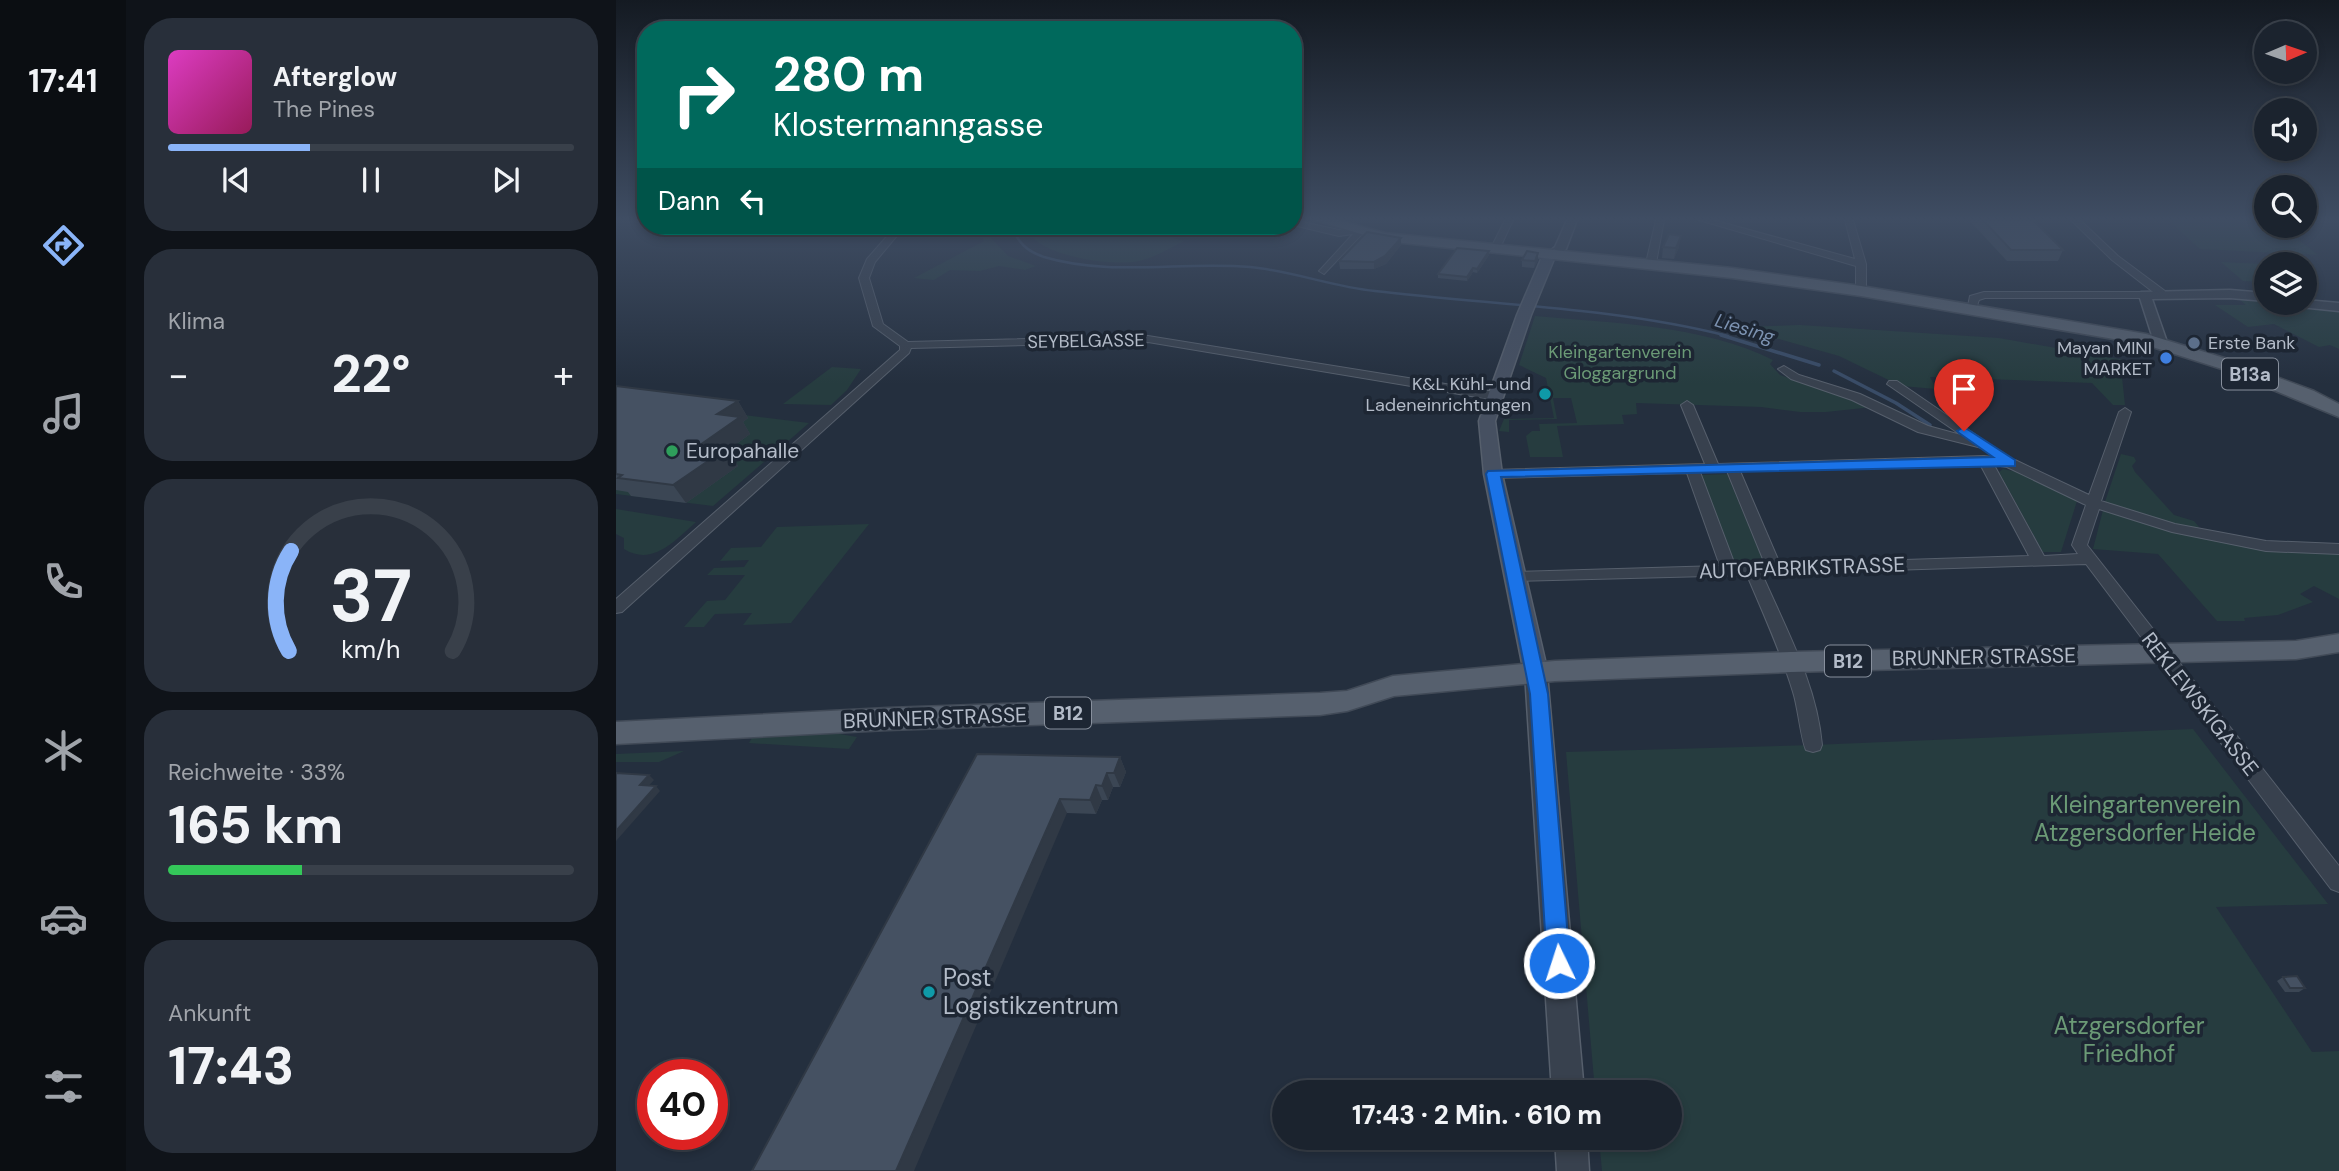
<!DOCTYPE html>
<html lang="de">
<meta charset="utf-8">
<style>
body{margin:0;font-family:"DM Sans",sans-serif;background:#282f3a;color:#f1f3f6;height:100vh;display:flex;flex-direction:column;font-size:26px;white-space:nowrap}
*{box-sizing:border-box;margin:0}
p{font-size:23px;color:#a0a4aa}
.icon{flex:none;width:38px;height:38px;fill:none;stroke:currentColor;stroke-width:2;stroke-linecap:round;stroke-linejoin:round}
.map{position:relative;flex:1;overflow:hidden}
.side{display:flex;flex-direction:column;gap:18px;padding:18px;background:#0f1319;width:490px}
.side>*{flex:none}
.top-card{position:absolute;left:21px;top:21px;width:665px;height:214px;border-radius:28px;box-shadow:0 4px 10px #0003,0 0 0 2px #39404a;background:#00695c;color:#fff;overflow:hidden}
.needle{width:46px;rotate:88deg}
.controls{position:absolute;left:1638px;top:21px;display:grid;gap:14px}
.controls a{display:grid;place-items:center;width:63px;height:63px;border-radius:50%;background:#1b232e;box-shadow:0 4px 10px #0003,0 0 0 2px #39404a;font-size:35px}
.speed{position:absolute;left:21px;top:1059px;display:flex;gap:14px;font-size:35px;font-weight:700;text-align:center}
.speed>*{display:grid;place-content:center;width:91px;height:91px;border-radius:50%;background:#1b232e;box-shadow:0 4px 10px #0003,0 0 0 2px #39404a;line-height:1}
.speed .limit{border:10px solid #d22;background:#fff;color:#111}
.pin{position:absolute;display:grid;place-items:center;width:60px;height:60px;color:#fff;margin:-72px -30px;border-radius:50% 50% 50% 0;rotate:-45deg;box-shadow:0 0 7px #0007}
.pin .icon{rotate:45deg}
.me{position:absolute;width:77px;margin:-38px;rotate:356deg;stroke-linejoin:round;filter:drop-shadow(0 0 5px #0008)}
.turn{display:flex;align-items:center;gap:24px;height:147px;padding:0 21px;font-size:32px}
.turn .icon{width:91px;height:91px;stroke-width:2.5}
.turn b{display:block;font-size:49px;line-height:60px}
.then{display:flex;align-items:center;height:66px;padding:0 21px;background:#0003;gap:14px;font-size:26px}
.big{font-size:52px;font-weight:800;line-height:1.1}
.side .card{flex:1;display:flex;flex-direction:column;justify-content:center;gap:10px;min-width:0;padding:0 24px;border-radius:28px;background:#282f3a}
.side .dial{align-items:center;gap:0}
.dial svg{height:182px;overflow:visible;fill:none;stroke:#39404a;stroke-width:7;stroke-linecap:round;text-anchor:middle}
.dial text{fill:#f1f3f6;stroke:none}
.song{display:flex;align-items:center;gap:21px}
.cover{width:84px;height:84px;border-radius:10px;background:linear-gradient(135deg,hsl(310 70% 55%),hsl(330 70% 35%))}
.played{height:7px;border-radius:4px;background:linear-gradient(90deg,#8ab4f8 35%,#39404a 35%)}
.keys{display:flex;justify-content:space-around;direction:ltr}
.heat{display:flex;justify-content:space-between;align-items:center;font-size:38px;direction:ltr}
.charge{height:10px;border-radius:5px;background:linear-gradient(90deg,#34c759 33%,#39404a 0)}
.trip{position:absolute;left:656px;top:1080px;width:410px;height:70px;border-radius:35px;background:#1b232e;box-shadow:0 4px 10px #0003,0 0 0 2px #39404a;font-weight:800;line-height:70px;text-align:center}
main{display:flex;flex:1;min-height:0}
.tabs{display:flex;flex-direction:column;width:126px;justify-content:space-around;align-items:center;background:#0b0e12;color:#a0a4aa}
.tabs .icon{width:49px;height:49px}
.tabs .current{color:#8ab4f8}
.tabs b{font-size:32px;color:#f1f3f6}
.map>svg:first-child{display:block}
.green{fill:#263c3f}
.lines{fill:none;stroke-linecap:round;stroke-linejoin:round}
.stream-far1{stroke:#394c67;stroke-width:2.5}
.stream{stroke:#394c67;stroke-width:3.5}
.minor-casing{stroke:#565f6c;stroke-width:2}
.tertiary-casing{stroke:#565f6c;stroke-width:3}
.secondary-casing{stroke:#565f6c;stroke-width:3}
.primary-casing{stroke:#414a57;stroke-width:3}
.minor{fill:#38414e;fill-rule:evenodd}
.tertiary{fill:#38414e;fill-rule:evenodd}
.secondary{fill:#465061;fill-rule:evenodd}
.primary{fill:#56606e;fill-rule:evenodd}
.wall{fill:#3b4654}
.shaded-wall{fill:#303945}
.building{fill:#455162;stroke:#303945;stroke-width:2}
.route{fill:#1a73e8;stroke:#114b97;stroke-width:2}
.service-dot{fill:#5c6f8a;stroke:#1d2633;stroke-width:2.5}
.shop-dot{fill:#3f7fe0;stroke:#1d2633;stroke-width:2.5}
.culture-dot{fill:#0f9aa8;stroke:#1d2633;stroke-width:2.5}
.leisure-dot{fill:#2e9e5b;stroke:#1d2633;stroke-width:2.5}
.labels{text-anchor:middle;stroke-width:7;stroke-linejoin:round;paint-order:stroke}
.far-street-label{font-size:18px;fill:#b4bcc9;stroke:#1d2633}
.far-poi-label{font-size:18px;fill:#b4bcc9;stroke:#1d2633;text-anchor:end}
.far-park-label{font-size:18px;fill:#6b9a76;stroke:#1d2633}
.far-water-label{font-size:19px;font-style:italic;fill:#7c92b1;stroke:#1d2633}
.shield{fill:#1d2633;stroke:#878f9c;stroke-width:2}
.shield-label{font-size:19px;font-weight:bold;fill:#b4bcc9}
.poi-label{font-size:21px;fill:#b4bcc9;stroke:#1d2633;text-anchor:start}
.street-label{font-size:21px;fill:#b4bcc9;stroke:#1d2633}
.near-park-label{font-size:24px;fill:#6b9a76;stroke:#1d2633}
.near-poi-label{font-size:24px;fill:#b4bcc9;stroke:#1d2633;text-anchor:start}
</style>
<main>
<nav class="tabs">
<b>17:41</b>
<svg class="icon current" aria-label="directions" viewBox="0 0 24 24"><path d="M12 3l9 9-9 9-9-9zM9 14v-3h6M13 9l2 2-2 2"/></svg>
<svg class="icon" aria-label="music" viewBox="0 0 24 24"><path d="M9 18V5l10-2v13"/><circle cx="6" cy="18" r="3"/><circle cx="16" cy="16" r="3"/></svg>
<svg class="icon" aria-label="phone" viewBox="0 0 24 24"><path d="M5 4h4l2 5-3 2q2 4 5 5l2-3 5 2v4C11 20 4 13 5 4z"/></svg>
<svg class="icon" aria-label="climate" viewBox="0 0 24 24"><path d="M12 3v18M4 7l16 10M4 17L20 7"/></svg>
<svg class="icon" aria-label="car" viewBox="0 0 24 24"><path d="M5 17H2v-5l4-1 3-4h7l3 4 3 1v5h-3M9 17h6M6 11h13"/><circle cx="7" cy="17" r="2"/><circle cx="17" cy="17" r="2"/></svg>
<svg class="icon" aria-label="filters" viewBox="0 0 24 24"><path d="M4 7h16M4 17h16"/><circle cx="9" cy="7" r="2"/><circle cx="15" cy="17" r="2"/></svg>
</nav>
<section class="side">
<div class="card">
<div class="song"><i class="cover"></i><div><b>Afterglow</b><p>The Pines</p></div></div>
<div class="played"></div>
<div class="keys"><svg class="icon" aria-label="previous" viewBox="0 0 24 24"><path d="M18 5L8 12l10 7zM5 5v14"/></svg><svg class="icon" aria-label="pause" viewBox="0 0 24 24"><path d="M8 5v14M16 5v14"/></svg><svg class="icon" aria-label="next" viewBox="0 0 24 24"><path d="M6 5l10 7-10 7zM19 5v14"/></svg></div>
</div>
<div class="card"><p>Klima</p>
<div class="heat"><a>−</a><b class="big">22°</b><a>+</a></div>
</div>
<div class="card dial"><svg viewBox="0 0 100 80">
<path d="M14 69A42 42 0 1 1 86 69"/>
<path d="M14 69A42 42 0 0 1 15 25" stroke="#8ab4f8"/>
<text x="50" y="56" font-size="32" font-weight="700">37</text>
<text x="50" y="72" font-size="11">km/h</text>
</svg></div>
<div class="card"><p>Reichweite · 33%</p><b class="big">165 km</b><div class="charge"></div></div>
<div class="card"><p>Ankunft</p><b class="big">17:43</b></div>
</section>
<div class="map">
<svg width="1723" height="1171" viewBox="0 0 1723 1171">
<rect width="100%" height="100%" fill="#242f3e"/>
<g class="green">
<path d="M1552 220H1650V226H1665L1702 255 1584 249Z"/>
<path d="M364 226H377L375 238 392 256 420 266 409 270 383 266 364 271 334 270 318 280 298 278 368 241Z"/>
<path d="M410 226H449L461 229 469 226H512L568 241C554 248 538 258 523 261 497 267 416 256 410 226Z"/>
<path d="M1605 262 1648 264 1650 282 1627 281Z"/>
<path d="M1623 299 1723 311V349L1714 345 1703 347 1658 324 1632 327 1599 305H1630Z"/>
<path d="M919 316C996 323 1087 325 1157 360L1154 364 1164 375 1257 407 1210 412H1184L1145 407 1020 403 1021 414 1006 415 1008 424 941 426 947 457H914L910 436 916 431H924L923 424 961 423 955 398H937L941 419 893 420V432L883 431 888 419 938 418 930 378 903 365Z"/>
<path d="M1184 325 1383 338 1514 361 1506 377 1509 405H1497L1476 383 1314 377 1320 389 1285 386 1223 356 1120 327Z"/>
<path d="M216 367 245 369 231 390 215 405 167 404Z"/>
<path d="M0 399 193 423 97 506 0 494Z"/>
<path d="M1505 454 1518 457 1520 461 1516 466 1519 472 1558 515 1578 521 1583 527 1571 528 1489 502Z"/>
<path d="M1387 469 1401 472 1461 501 1445 552H1427L1383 472Z"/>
<path d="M1111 474 1147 561H1118L1085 475Z"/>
<path d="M0 509 80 522C59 540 37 567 8 549V538L0 534Z"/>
<path d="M1487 510C1564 536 1641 553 1723 553V599L1698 586 1684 594 1697 602 1662 615 1628 618 1629 621H1601L1542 554 1477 549Z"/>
<path d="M253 524 175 623 127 625 136 613 99 614 88 627H68L91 601 109 600 129 575H91L98 568 128 567 133 560 104 561 115 548 145 547 161 527Z"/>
<path d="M1577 729 1712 904 1600 907 1696 1052 1723 1051V1171H986L983 1138H1054V1092H979L950 752 1197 745Z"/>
<path d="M212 732 241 737 233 749 133 743 138 734Z"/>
<path d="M68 751 43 762H0V754Z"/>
</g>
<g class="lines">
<path class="stream-far1" d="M395 226C402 242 410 251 428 257 495 277 566 261 634 267 677 271 717 287 759 291 876 305 997 307 1112 336"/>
<g class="stream">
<path d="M1105 335 1203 365"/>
<path d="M1218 371 1280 403 1314 425"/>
</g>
<g class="minor-casing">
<g id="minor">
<path d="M677 220 723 230 745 228 749 231 708 274 703 271 705 269 737 234 723 236 677 225Z"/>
<path d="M889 220H897L883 250H877L875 248Z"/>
<path d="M1040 220H1048L1040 263 1035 266 1030 263Z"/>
<path d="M1083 220H1097L1239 259 1229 220H1237L1250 264V291L1245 294 1240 291V266Z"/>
<path d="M1455 220H1464L1502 256 1549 291V295H1541L1496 260Z"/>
<path d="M280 226H289L259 262 253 278 267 324 292 342 532 336 879 392 885 396 879 400 532 342 295 348 293 353 6 612 0 613V599L284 350V346L257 326 243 278 251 259Z"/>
<path d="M1368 292H1529L1534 295 1529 298H1369L1363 300 1359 311H1351L1354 296Z"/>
<path d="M1168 366 1183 375 1244 394 1312 426 1345 435 1271 384 1273 381H1281L1373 444 1366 448 1302 432 1236 400 1175 379 1162 369Z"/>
<path d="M1071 401 1077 405 1102 464 1368 456 1399 460 1473 495 1503 412 1509 408 1515 412 1485 501 1559 524 1650 541 1723 544V554L1650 551 1556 532 1483 509 1471 545 1723 866V892L1715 889 1470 564 1146 574C1170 629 1201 685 1206 745L1204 750 1197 752 1190 750C1185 740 1182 707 1177 692 1165 652 1147 613 1131 575L894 581 892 577 900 572 1104 566 1071 473 877 478 870 474 877 470 1089 464 1065 405ZM1364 464 1413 556 1164 564 1124 471ZM1378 465 1391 467 1470 505 1456 545 1462 554 1428 556ZM1111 471 1149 564 1119 565 1084 472Z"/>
</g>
</g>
<g class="tertiary-casing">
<g id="tertiary">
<path d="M951 220H961L950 249 942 255H934L932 253 939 247Z"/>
<path d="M1614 290 1650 293V301L1614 298 1536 299 1551 342 1544 346 1539 345 1523 295 1525 292Z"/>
<path d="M1689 300 1723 303V311L1684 307 1678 303H1689Z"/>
<path d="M920 665 928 668 931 673 968 1092H936L909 673 912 668Z"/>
<path d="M939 1138H971L973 1171H941Z"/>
</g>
</g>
<g class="secondary-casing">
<path id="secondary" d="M938 249 944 253 938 259 915 315 879 421 886 474 932 673 928 679 920 681 912 679 908 673 868 474 863 421 901 315 926 257Z"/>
</g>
<g class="primary-casing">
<g id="primary">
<path d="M699 220H722L769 233 1116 268 1245 286 1530 334 1618 361 1698 391 1723 404V417L1606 369 1527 344 1245 296 1116 278 768 241Z"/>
<path d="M1723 634V652L1680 659 1175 672 939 681 778 696 731 711 704 715 272 730 0 744V722L272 708 704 693 731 691 777 676 939 661 1175 652 1680 641Z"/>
</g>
</g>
<use href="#minor" class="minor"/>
<use href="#tertiary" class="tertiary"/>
<use href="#secondary" class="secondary"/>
<use href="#primary" class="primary"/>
</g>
<g class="wall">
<path d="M1353 220H1417L1447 250 1442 261H1391Z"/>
<path d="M207 226H271L264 235 210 232Z"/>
<path d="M785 245 770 264 758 269H724L723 261Z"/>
<path d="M1047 247H1063L1058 259 1046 258Z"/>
<path d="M873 251V255L861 273 857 272 851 281 822 278V274Z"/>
<path d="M906 260H922L918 268 906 267Z"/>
<path d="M0 386 122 401 132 418 127 422 134 434 112 450 122 466 70 503 15 496 12 492 0 490Z"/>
<path d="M361 754 504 757 510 772 504 787H497L492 800H486L480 814 451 813Z"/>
<path d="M1667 977 1689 988 1683 992H1669L1661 981Z"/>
</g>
<g class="shaded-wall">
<path d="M262 226H271L264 235 261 227Z"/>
<path d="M1065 236 1063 247 1058 259 1060 248Z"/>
<path d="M785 238V245L770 264 758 269V262Z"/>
<path d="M873 251V255L861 273V269Z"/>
<path d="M922 253V260L918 268 919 261Z"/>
<path d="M857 268V272L851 281V277Z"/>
<path d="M122 401 132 418 127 422 134 434 112 450 122 466 70 503 57 485 84 445 101 414Z"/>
<path d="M504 757 510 772 504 787 498 773Z"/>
<path d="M491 773 497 787 492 800 486 786Z"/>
<path d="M33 775 38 780 29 790 24 785Z"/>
<path d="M480 785 486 800 480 814 474 800Z"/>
<path d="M40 786 44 791 0 841V831Z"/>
<path d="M444 799 451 813 298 1171H280Z"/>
</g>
<g class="building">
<path d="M1367 220H1417L1447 250H1395Z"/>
<path d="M231 226H262L261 227Z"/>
<path d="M751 232 785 238 769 256 758 262 723 261Z"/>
<path d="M1053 234 1065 236 1060 248 1047 247Z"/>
<path d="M841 248 873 251 861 269 857 268 851 277 822 274Z"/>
<path d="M911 251 922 253 919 261 906 260Z"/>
<path d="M0 386 122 401 101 414 124 417 84 445 111 448 57 485 2 478 6 475 0 474Z"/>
<path d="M361 754 504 757 498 773H491L486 786 480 785 474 800 444 799 280 1171H136Z"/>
<path d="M0 773 33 775 24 785 40 786 0 831Z"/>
<path d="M1681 976 1689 988H1674L1667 977Z"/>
</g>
<linearGradient id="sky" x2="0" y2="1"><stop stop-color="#141a22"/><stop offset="0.57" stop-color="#3f4d63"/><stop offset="1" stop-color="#3f4d63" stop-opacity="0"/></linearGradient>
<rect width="1723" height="384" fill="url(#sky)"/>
<path class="route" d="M1348 427 1399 460V466L885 477 932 694 954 963 951 971 943 974 934 971 931 963 914 694 870 474 872 471 1377 457 1343 433 1341 431Z"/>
<circle class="service-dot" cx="1578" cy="343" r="7"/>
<circle class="shop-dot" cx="1550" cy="358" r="7"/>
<g class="culture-dot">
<circle cx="929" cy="394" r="7"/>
<circle cx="313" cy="992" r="7"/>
</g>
<circle class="leisure-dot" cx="56" cy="451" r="7"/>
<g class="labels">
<g class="far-street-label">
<text transform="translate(470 341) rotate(-1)" y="6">SEYBELGASSE</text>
</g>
<g class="far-poi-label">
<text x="1592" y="349" text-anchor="start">Erste Bank</text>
<text x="1536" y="354">Mayan MINI<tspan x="1536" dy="21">MARKET</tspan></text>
<text x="915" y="390">K&amp;L Kühl- und<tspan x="915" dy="21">Ladeneinrichtungen</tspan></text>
</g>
<g class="far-park-label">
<text x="1004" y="358">Kleingartenverein<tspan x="1004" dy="21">Gloggargrund</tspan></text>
</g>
<g class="far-water-label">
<text transform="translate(1129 328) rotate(17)" y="7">Liesing</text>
</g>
<g class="shield">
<rect x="1606" y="358.5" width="56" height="31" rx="5"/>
<rect x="1209" y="645.5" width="46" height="31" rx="5"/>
<rect x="429" y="697.5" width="46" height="31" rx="5"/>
</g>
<g class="shield-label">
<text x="1634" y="381">B13a</text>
<text x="1232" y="668">B12</text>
<text x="452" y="720">B12</text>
</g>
<g class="poi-label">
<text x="70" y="458">Europahalle</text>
</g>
<g class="street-label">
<text transform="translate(1186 568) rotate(-2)" y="7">AUTOFABRIKSTRASSE</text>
<text transform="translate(1368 657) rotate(-1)" y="7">BRUNNER STRASSE</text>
<text transform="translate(1584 704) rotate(52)" y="7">REKLEWSKIGASSE</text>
<text transform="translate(319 718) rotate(-2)" y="7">BRUNNER STRASSE</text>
</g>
<g class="near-park-label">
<text x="1529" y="813">Kleingartenverein<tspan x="1529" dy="28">Atzgersdorfer Heide</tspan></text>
<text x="1513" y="1034">Atzgersdorfer<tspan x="1513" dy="28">Friedhof</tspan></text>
</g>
<g class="near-poi-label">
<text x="327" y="986">Post<tspan x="327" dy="28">Logistikzentrum</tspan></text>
</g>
</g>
</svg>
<div class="controls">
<a><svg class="needle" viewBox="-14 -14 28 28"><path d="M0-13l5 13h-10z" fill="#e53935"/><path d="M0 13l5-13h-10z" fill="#a0a4aa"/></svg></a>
<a><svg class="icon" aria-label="sound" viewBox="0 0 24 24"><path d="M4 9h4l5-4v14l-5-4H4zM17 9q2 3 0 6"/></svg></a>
<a><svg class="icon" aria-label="search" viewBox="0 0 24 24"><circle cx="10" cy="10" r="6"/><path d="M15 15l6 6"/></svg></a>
<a><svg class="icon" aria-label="layers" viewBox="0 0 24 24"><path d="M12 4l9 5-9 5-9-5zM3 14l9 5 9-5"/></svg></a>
</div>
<div class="speed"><div class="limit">40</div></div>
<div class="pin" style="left:1348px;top:431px;background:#d93025"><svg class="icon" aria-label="arrive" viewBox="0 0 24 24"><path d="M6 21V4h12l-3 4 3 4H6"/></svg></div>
<svg class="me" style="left:943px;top:963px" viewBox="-20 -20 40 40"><circle r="17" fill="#1a73e8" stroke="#fff" stroke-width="3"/><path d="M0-11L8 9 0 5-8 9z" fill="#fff"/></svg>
<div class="trip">17:43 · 2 Min. · 610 m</div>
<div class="top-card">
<div class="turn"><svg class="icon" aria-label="right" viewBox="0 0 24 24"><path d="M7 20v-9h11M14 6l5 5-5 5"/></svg><div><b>280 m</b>Klostermanngasse</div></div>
<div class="then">Dann<svg class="icon" aria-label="left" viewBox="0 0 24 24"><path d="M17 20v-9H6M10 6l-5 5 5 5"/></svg></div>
</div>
</div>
</main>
